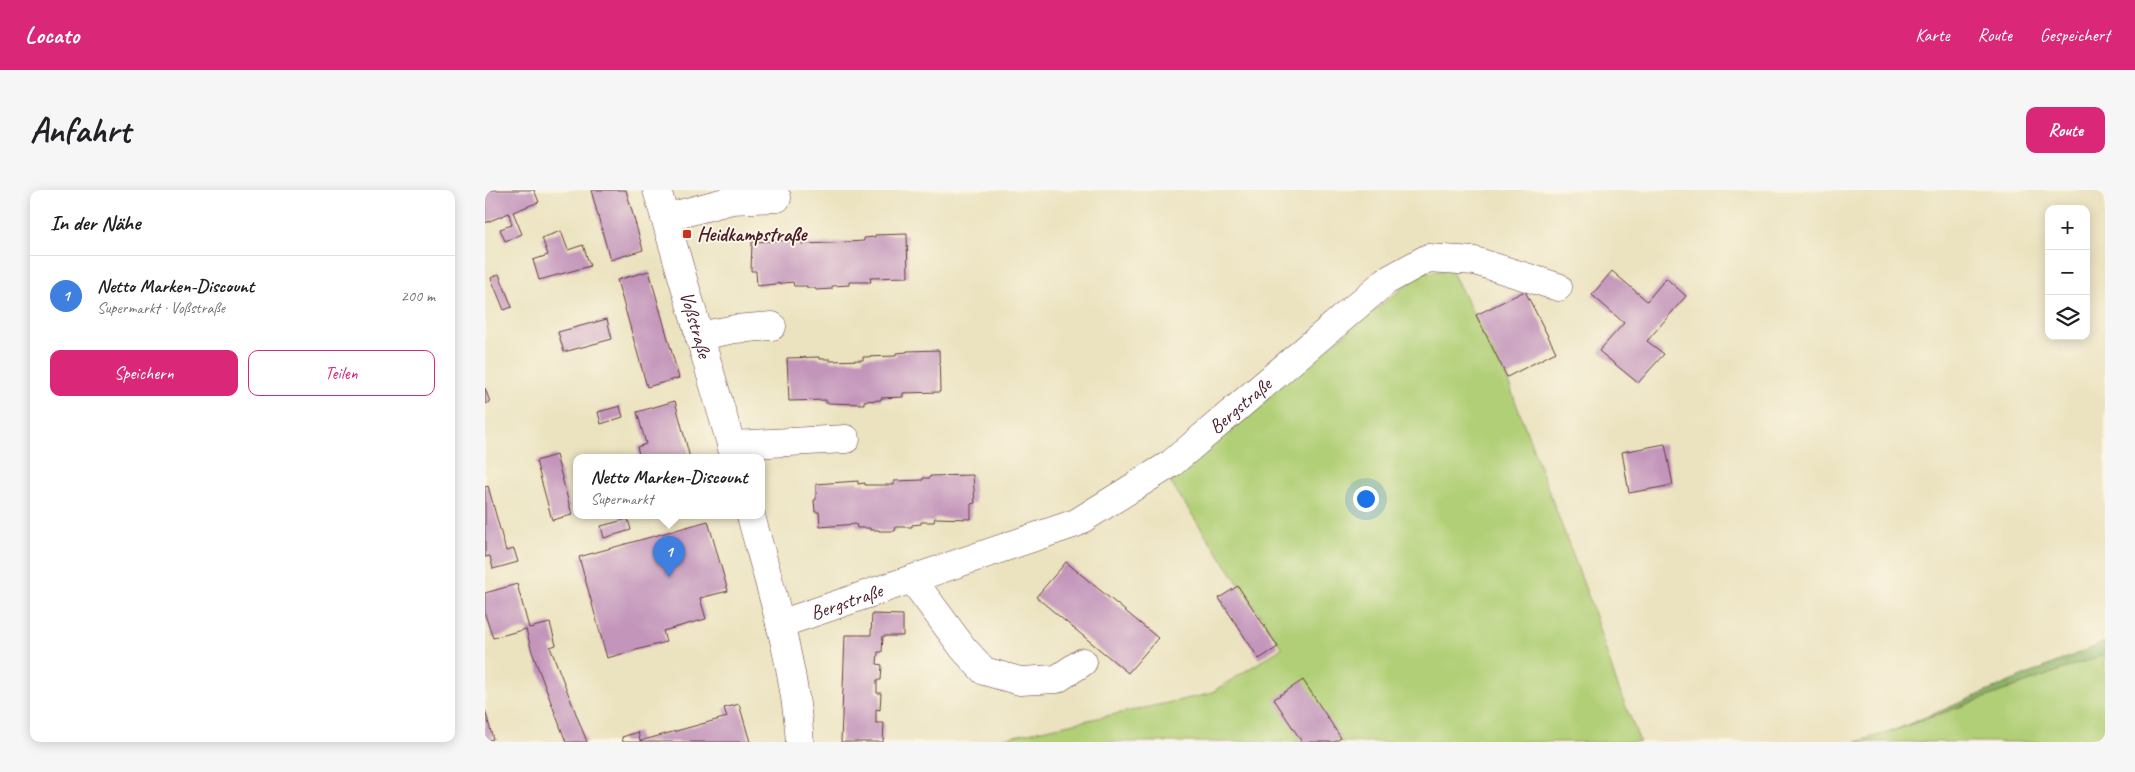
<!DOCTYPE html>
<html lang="de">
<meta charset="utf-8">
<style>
:root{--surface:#fff;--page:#f6f6f6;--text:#202124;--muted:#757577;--line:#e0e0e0;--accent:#db2777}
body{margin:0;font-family:Caveat,sans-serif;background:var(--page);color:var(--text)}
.controls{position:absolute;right:15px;top:15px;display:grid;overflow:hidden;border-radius:10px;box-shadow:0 2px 12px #0003}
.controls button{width:45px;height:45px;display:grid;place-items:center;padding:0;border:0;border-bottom:1px solid var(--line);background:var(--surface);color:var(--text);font:25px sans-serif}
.you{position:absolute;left:880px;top:308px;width:18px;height:18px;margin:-12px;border:4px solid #fff;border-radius:50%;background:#1a73e8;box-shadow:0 0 0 8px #1a73e833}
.badge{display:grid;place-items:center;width:32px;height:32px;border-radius:50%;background:var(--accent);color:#fff;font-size:16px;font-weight:700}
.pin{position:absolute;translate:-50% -41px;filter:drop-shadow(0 1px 2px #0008)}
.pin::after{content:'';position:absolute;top:26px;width:18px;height:15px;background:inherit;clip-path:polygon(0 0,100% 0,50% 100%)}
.popup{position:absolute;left:88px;top:264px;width:192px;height:65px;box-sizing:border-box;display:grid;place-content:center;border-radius:10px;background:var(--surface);filter:drop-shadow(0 1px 4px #0005);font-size:16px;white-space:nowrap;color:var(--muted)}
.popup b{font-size:19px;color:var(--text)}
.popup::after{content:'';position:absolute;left:50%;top:100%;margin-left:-10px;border:10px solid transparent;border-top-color:var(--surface)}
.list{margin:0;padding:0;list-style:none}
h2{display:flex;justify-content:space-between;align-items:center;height:65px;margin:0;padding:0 20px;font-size:21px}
h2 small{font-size:16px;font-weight:400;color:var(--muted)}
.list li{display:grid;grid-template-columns:32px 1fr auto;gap:15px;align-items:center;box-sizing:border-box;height:80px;padding:0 20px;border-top:1px solid var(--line)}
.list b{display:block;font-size:19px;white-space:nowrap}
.list p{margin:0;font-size:16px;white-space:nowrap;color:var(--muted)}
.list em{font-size:16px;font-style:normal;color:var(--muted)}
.actions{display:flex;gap:10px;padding:15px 20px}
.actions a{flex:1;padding:11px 0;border:1px solid var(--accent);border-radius:10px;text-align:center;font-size:18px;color:var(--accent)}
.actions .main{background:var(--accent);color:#fff}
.icon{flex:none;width:28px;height:28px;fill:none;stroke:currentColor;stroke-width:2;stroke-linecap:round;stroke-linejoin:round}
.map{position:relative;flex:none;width:1620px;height:552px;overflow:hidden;border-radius:10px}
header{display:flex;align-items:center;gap:30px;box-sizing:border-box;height:70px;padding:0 25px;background:var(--accent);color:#fff}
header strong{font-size:24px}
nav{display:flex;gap:28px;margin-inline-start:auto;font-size:18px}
.intro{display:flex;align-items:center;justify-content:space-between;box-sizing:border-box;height:120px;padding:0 30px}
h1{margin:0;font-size:35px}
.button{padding:12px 22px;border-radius:10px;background:var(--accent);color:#fff;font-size:18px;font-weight:700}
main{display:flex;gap:30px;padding:0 30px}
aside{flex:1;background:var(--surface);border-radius:10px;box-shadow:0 2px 12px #0003}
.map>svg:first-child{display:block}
.green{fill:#b0cf76;stroke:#7d7750}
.forest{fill:#8cb267;stroke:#6b6849}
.building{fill:#c395bb}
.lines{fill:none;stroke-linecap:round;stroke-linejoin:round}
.minor-casing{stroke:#623c41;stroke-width:29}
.minor{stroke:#fff;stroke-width:28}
.poi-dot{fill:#c8321e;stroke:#fcf5e5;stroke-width:2}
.labels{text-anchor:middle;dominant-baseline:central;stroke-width:4;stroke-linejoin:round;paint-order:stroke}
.poi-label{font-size:20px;font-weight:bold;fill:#4a1f2b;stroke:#fcf5e5;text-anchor:start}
.street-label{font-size:20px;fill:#4a1f2b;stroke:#fcf5e5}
</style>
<header>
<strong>Locato</strong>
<nav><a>Karte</a><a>Route</a><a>Gespeichert</a></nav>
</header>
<div class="intro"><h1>Anfahrt</h1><a class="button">Route</a></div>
<main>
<aside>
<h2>In der Nähe<small></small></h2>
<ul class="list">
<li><span class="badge" style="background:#3f7fe0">1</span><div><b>Netto Marken-Discount</b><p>Supermarkt · Voßstraße</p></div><em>200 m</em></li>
</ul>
<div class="actions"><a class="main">Speichern</a><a>Teilen</a></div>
</aside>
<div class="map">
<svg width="1620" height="552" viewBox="0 0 1620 552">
<rect width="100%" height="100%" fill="#fcf5e5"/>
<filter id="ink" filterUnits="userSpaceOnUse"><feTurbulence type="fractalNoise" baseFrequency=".02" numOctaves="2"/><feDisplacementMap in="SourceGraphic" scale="10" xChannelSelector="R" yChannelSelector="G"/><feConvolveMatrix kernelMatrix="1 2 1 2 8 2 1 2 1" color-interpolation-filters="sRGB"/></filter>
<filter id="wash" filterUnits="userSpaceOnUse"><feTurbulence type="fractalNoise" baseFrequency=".0096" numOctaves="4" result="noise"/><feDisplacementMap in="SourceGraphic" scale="20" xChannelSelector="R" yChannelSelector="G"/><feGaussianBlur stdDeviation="1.12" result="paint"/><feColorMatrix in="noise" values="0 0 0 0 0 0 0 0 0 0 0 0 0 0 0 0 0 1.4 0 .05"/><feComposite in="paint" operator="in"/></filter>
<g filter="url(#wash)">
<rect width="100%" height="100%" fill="#ebe3c0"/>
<path class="green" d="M966,80L1022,189L1105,411L1131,492L1155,552H501L724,504L797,458L681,286L938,82Z
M1620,464V552H1371L1405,542Z"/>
<path class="forest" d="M1620,452V464L1405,542Z"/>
<g id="blocks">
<path class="building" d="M0,0H49L54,12L28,22L37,44L20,51L15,39L27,35L24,23L0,33Z
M106,0H141L158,60L125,70Z
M76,41L83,60L98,55L105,76L54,90L48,70L63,65L57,48Z
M422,44L423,87L385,88L386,92H364V95L347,96V99L331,100L330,98H322V96H309L308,92L272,96L271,81H266L267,52L309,50V52H317V54L346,53L379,51V48L390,47V45Z
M164,81L194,188L162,197L132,90Z
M1127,81L1162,111L1181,88L1201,106L1162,151L1179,164L1153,193L1114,161L1139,133L1107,105Z
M14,84L27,117L19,120L6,88Z
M1040,101L1071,162L1022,187L991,125Z
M122,129L127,149L79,162L73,142Z
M454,160L455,202L418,203V207L396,208V210L379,211V214L341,213V210L304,211L302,168L334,167V169H345V171L378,170V167L411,166V163L422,162V161Z
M0,198L5,212L0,214Z
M190,211L205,268H155L152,257L161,254L152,222Z
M135,216L138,227L116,234L113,222Z
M1180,254L1188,295L1144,303L1137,262Z
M71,265L87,325L67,330L51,271Z
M488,285L490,313L486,314V329L450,328L449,332H436V334L427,335V337H411L410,341H394V340H385V338H372L371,334L335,337L334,322H330L329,310H331V294L373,291V294L380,293V295H409V291L438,290V288H445V286Z
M3,296L21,361L29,359L33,372L8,379L5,366L0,367V297Z
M143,329L146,340L119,348L116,336Z
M223,331L243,401L215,408L221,429L178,441L181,452L122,468L94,367Z
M581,372L673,448L643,483L551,407Z
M32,394L44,438L65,433L71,455L65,457L102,552H81L47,462L41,439L8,448L0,425V403Z
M753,396L793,457L774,469L734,408Z
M387,424L418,425V446H398L397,462H393L392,474L397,475L396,490H392V503H396L395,520L391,519V533H399L398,552H356L360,445H386Z
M818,490L856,548L850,552H817L789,509Z
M254,514L265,552H138L137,547L153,542L155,551L242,527L239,518Z
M0,520L8,549L4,550V552H0Z"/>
</g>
</g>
<g filter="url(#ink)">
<use href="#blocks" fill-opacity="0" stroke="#623c41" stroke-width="1"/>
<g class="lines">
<defs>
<g id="minor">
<path id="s1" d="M172,0L250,268"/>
<path d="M180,28L247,10L292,8"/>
<path d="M214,146L250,139L287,136"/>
<path d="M246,255L361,249"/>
<path d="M266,326C286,400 310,475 315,552"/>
<path d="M427,389L478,458L499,481L535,491L572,489L598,472"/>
<path id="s2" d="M295,434L591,333L687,273L901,91L943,68L990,71L1073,97"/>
</g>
</defs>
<use href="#minor" class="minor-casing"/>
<use href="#minor" class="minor"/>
</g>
</g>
<rect class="poi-dot" x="197" y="39" width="10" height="10" rx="2.5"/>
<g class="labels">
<g class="poi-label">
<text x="212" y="44">Heidkampstraße</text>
</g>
<g class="street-label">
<text stroke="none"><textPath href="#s1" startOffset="140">Voßstraße</textPath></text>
<text stroke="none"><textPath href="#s2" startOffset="515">Bergstraße</textPath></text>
<text stroke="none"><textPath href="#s2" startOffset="70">Bergstraße</textPath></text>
</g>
</g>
</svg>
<div class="controls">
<button>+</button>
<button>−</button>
<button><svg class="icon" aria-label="layers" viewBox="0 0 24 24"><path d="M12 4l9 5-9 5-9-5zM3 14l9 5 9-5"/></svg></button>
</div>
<div class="you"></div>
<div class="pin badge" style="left:184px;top:387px;background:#3f7fe0">1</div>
<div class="popup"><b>Netto Marken-Discount</b>Supermarkt</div>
</div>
</main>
